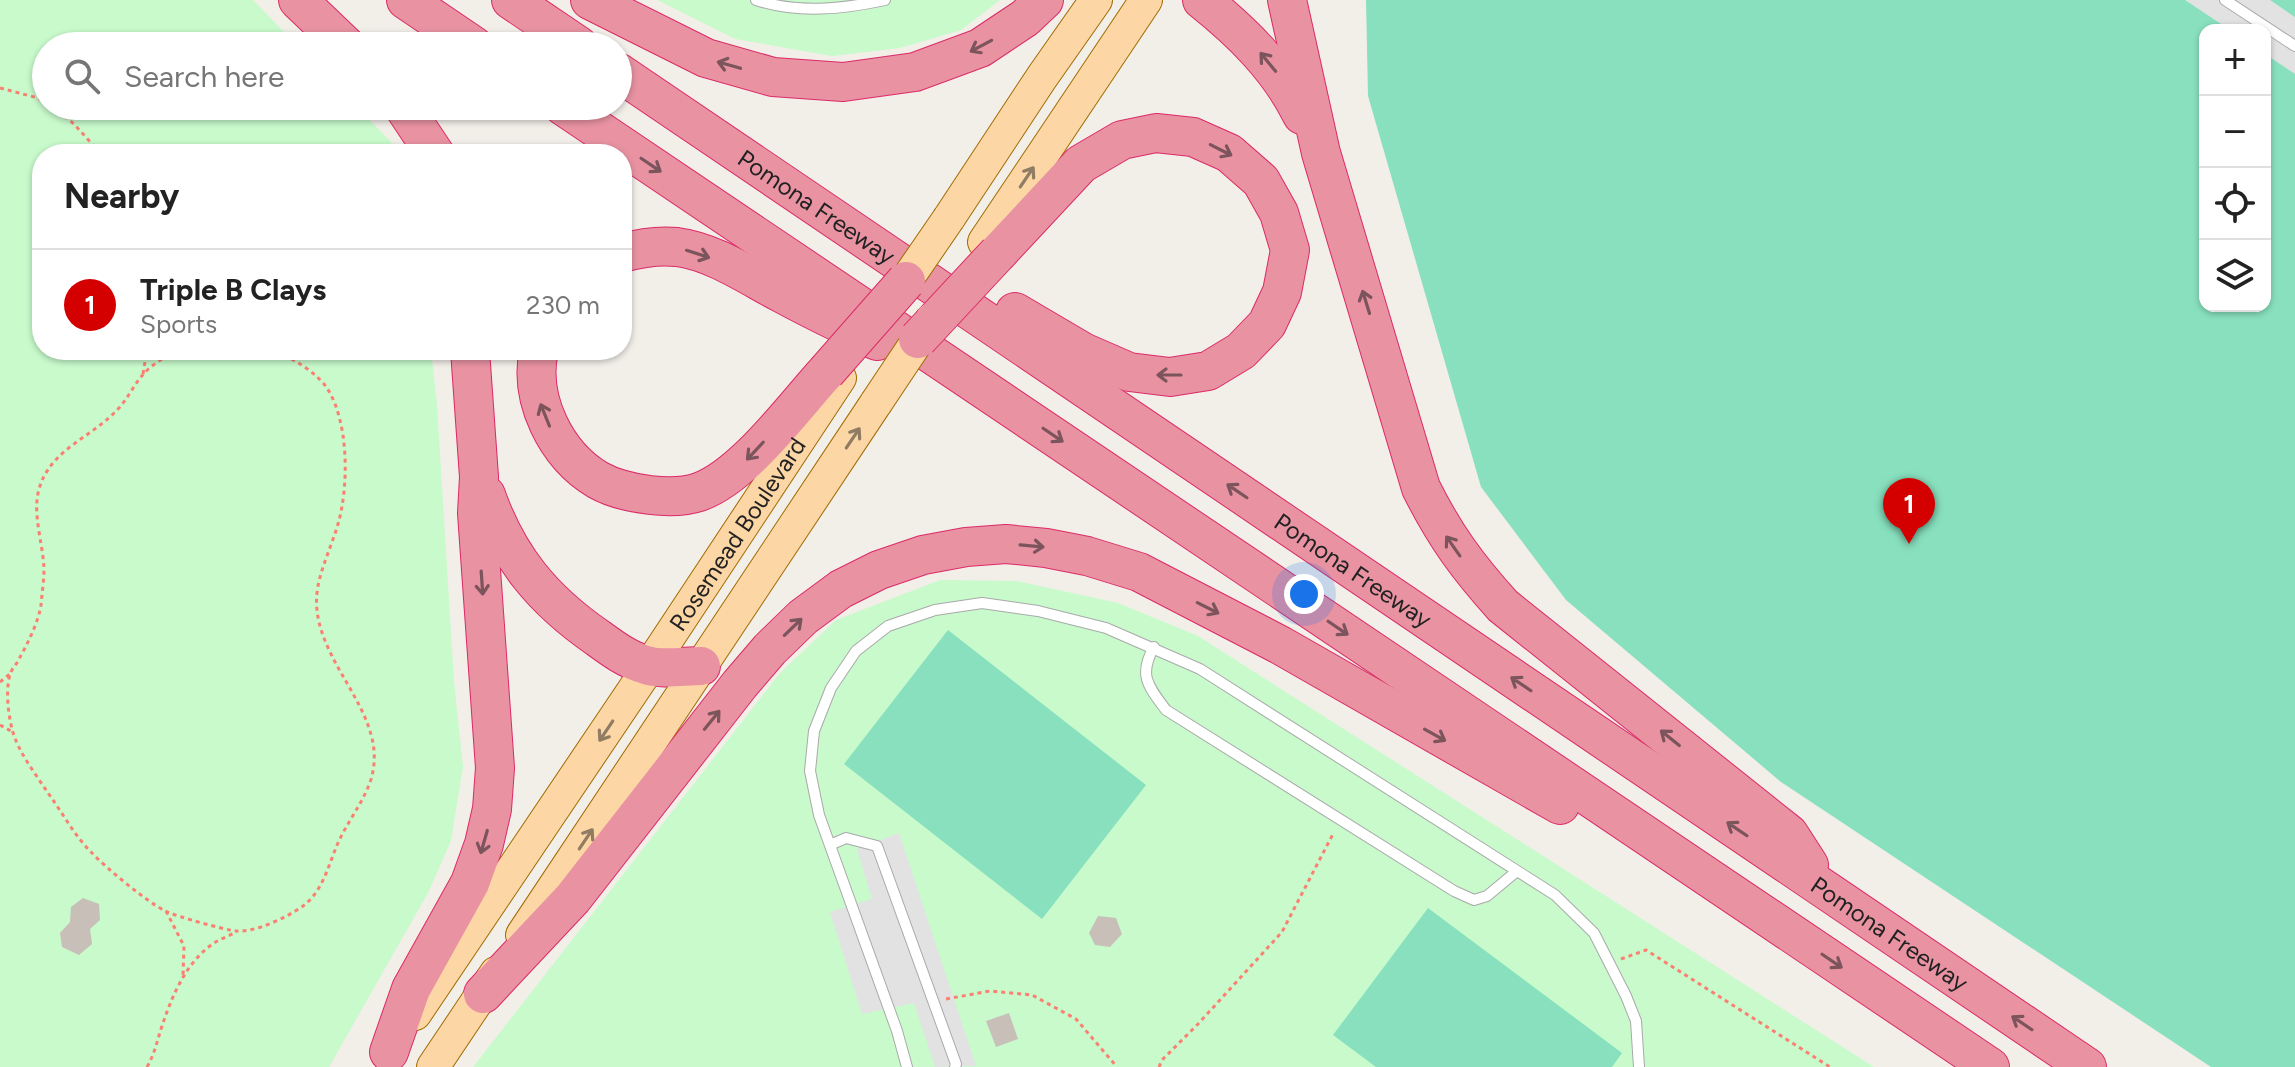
<!DOCTYPE html>
<meta charset="utf-8">
<style>
:root{--surface:#fff;--page:#f2f2f2;--text:#222;--muted:#767676;--line:#e0e0e0;--accent:#d40000}
body{margin:0;font-family:Figtree,sans-serif;background:var(--page);color:var(--text)}
.controls{position:absolute;right:24px;top:24px;display:grid;overflow:hidden;border-radius:16px;box-shadow:0 2px 6px #0004}
.controls button{width:72px;height:72px;display:grid;place-items:center;padding:0;border:0;border-bottom:2px solid var(--line);background:var(--surface);color:var(--text);font:40px sans-serif}
.you{position:absolute;left:1304px;top:594px;width:28px;height:28px;margin:-20px;border:6px solid #fff;border-radius:50%;background:#1a73e8;box-shadow:0 0 0 12px #1a73e833}
.badge{display:grid;place-items:center;width:52px;height:52px;border-radius:50%;background:var(--accent);color:#fff;font-size:26px;font-weight:700}
.pin{position:absolute;translate:-50% -66px;filter:drop-shadow(0 2px 4px #0008)}
.pin::after{content:'';position:absolute;top:42px;width:28px;height:24px;background:inherit;clip-path:polygon(0 0,100% 0,50% 100%)}
.list{margin:0;padding:0;list-style:none}
h2{display:flex;justify-content:space-between;align-items:center;height:104px;margin:0;padding:0 32px;font-size:34px}
h2 small{font-size:26px;font-weight:400;color:var(--muted)}
.list li{display:grid;grid-template-columns:52px 1fr auto;gap:24px;align-items:center;box-sizing:border-box;height:112px;padding:0 32px;border-top:2px solid var(--line)}
.list b{display:block;font-size:30px;white-space:nowrap}
.list p{margin:0;font-size:26px;white-space:nowrap;color:var(--muted)}
.list em{font-size:26px;font-style:normal;color:var(--muted)}
.icon{flex:none;width:44px;height:44px;fill:none;stroke:currentColor;stroke-width:2;stroke-linecap:round;stroke-linejoin:round}
.map{position:relative;flex:none;width:2295px;height:1067px;overflow:hidden}
.search{position:absolute;background:var(--surface);box-shadow:0 2px 6px #0004;left:32px;top:32px;width:600px;height:88px;display:flex;align-items:center;gap:20px;box-sizing:border-box;padding:0 28px;border-radius:44px;color:var(--muted);font-size:30px}
.panel{position:absolute;background:var(--surface);box-shadow:0 2px 6px #0004;left:32px;top:144px;width:600px;height:216px;border-radius:32px}
.map>svg:first-child{display:block}
.park{fill:#c8facc}
.pitch{fill:#88e0be;fill-rule:evenodd}
.parking{fill:#e2e2e2}
.building{fill:#c7bfb8}
.lines{fill:none;stroke-linecap:round;stroke-linejoin:round}
.lane-casing{stroke:#a9a9a9;stroke-width:12}
.primary-casing{stroke:#a06b00;stroke-width:34}
.highway-casing{stroke:#dc2a67;stroke-width:40}
.path{stroke:#fa8072;stroke-width:3;stroke-dasharray:4 4;stroke-linecap:butt}
.lane{stroke:#fff;stroke-width:10}
.primary{stroke:#fcd6a4;stroke-width:32}
.highway{stroke:#e892a2;stroke-width:38}
.primary-bridge-casing{stroke:#a06b00;stroke-width:34;stroke-linecap:butt}
.highway-bridge-casing{stroke:#dc2a67;stroke-width:40;stroke-linecap:butt}
.primary-bridge{stroke:#fcd6a4;stroke-width:32}
.highway-bridge{stroke:#e892a2;stroke-width:38}
.oneway{stroke:#7b545c}
.oneway2{stroke:#8f7c63}
.labels{text-anchor:middle;dominant-baseline:central;stroke-width:7;stroke-linejoin:round;paint-order:stroke}
.street-label{font-size:24px;fill:#222;stroke:#fff}
</style>
<div class="map">
<svg width="2295" height="1067" viewBox="0 0 2295 1067">
<rect width="100%" height="100%" fill="#f2efe9"/>
<path class="park" d="M0,0H253L298,46H46V106H356L391,142L395,154H42V350H431L437,404L454,681L463,767L451,841L428,893L329,1067H0Z
M657,0H1000L961,30L900,48L832,56L735,39Z
M940,580L1017,581L1118,603L1198,636L1874,1067H473L780,673L836,620Z"/>
<path class="pitch" d="M1366,0H2295V1067H2211L1781,782L1566,600L1481,487L1368,96ZM2205,30H2265V306H2205Z
M948,630L1146,785L1042,919L844,764Z
M1428,908L1622,1053L1612,1067H1376L1333,1035Z"/>
<path class="parking" d="M2185,0H2270L2295,17V74L2265,54V30H2230Z
M899,833L976,1066L935,1067L914,1003L862,1014L830,912L872,899L857,849Z"/>
<path class="building" d="M83,898L99,904L100,920L90,929L92,944L79,955L62,947L60,933L70,922L71,907Z
M1098,916L1116,918L1122,934L1110,947L1095,945L1089,933Z
M1009,1013L1018,1039L996,1047L986,1021Z"/>
<g class="lines">
<defs>
<path id="lane" d="M756,0C798,14 843,9 885,0
M2225,0L2295,46
M1154,647C1138,675 1148,686 1166,710L1454,891L1474,900L1487,896L1517,871
M830,845L846,838L877,846L956,1064L955,1067
M907,1067L897,1031L819,815L810,771L814,731L831,688L856,651L888,626L935,610L982,603L1038,611L1106,628L1200,669L1555,895L1594,933L1626,996L1636,1021L1639,1067"/>
<g id="primary">
<path d="M949,218L1042,77L1096,0"/>
<path d="M984,242L1146,0"/>
<path d="M522,935L876,403"/>
<path id="s1" d="M415,1014L649,667L840,378"/>
<path d="M433,1067L496,973"/>
</g>
<g id="highway">
<path d="M298,0L346,46"/>
<path d="M406,0L474,46"/>
<path d="M511,0L579,46"/>
<path d="M590,0L706,58L773,77L843,82L915,72L980,48L1025,18L1044,0"/>
<path d="M1202,0C1242,32 1279,68 1302,115"/>
<path d="M1287,0L1321,153L1421,488C1445,536 1467,566 1503,606L1789,834L1809,865"/>
<path id="s2" d="M618,72L2087,1067"/>
<path d="M403,106L435,154"/>
<path d="M563,106L1990,1067"/>
<path d="M622,253C640,248 658,245 677,247C715,252 750,277 783,294C814,311 846,326 877,341"/>
<path d="M998,253L1081,164L1122,140L1156,133L1193,137L1229,153L1261,181L1279,213L1290,250L1282,292L1267,324L1241,351L1208,371L1170,377L1129,372L1083,352L1015,312"/>
<path d="M539,350C528,399 556,455 598,480C614,489 633,493 650,495C666,497 684,497 699,492C744,476 793,408 826,372"/>
<path d="M486,495C508,558 543,600 598,638C613,649 628,660 646,665C662,670 684,666 701,666"/>
<path d="M483,994L573,898L740,684L770,649L803,617L841,589L879,570L923,555L966,547L1006,544L1046,548L1087,556L1139,572L1280,645L1560,805"/>
<path d="M389,1052L411,989L470,883L484,844L492,809L495,768L477,513L479,477L470,350"/>
</g>
</defs>
<use href="#lane" class="lane-casing"/>
<use href="#primary" class="primary-casing"/>
<use href="#highway" class="highway-casing"/>
<path class="path" d="M0,88L38,98L46,103
M52,106L74,124L101,154
M175,350C164,358 149,366 141,377C132,388 126,402 115,412C90,438 50,450 39,489C32,514 43,543 44,569C44,580 42,593 41,605C38,623 28,643 19,659C17,664 13,667 11,672C5,687 8,713 12,729C18,752 35,773 48,793C62,812 74,835 91,852C106,868 146,901 165,911C175,916 225,930 236,931C254,933 288,917 303,906C324,890 328,865 338,843C347,823 361,805 369,785C397,713 304,660 318,586C322,565 332,545 338,524C349,486 349,422 327,388C315,371 293,359 274,350
M143,374L147,350
M0,682L11,673
M0,725L11,731
M166,911L184,946L183,975
M1621,959L1646,950L1830,1067
M946,999L990,991L1032,995L1076,1019L1117,1067
M147,1067C155,1053 157,1041 162,1026C172,996 186,962 214,943C220,939 229,936 236,932
M1159,1067L1162,1060L1198,1024L1282,932L1334,832"/>
<use href="#lane" class="lane"/>
<use href="#primary" class="primary"/>
<use href="#highway" class="highway"/>
<defs>
<path id="primary-bridge" d="M892,301L949,218
M876,403L932,319"/>
<path id="highway-bridge" d="M918,339L998,253
M826,372L906,281"/>
</defs>
<use href="#primary-bridge" class="primary-bridge-casing"/>
<use href="#highway-bridge" class="highway-bridge-casing"/>
<use href="#primary-bridge" class="primary-bridge"/>
<use href="#highway-bridge" class="highway-bridge"/>
</g>
<defs><path id="oneway-shaft" d="M-6 0H5M1.5-3L5.5 0L1.5 3" fill="none" stroke-width="1.6" stroke-linecap="round" stroke-linejoin="round" transform="scale(2)"/></defs>
<g class="oneway">
<use href="#oneway-shaft" transform="translate(981 46) rotate(152)"/>
<use href="#oneway-shaft" transform="translate(1268 62) rotate(-129)"/>
<use href="#oneway-shaft" transform="translate(729 65) rotate(-164)"/>
<use href="#oneway-shaft" transform="translate(1221 150) rotate(27)"/>
<use href="#oneway-shaft" transform="translate(651 165) rotate(34)"/>
<use href="#oneway-shaft" transform="translate(698 254) rotate(18)"/>
<use href="#oneway-shaft" transform="translate(1366 302) rotate(-107)"/>
<use href="#oneway-shaft" transform="translate(1169 375) rotate(180)"/>
<use href="#oneway-shaft" transform="translate(545 415) rotate(-112)"/>
<use href="#oneway-shaft" transform="translate(1053 435) rotate(34)"/>
<use href="#oneway-shaft" transform="translate(755 451) rotate(133)"/>
<use href="#oneway-shaft" transform="translate(1237 491) rotate(-146)"/>
<use href="#oneway-shaft" transform="translate(1032 546) rotate(5)"/>
<use href="#oneway-shaft" transform="translate(1453 546) rotate(-125)"/>
<use href="#oneway-shaft" transform="translate(482 583) rotate(86)"/>
<use href="#oneway-shaft" transform="translate(1208 608) rotate(27)"/>
<use href="#oneway-shaft" transform="translate(793 627) rotate(-44)"/>
<use href="#oneway-shaft" transform="translate(1338 628) rotate(34)"/>
<use href="#oneway-shaft" transform="translate(1521 684) rotate(-146)"/>
<use href="#oneway-shaft" transform="translate(712 720) rotate(-51)"/>
<use href="#oneway-shaft" transform="translate(1435 735) rotate(29)"/>
<use href="#oneway-shaft" transform="translate(1670 738) rotate(-141)"/>
<use href="#oneway-shaft" transform="translate(1737 829) rotate(-146)"/>
<use href="#oneway-shaft" transform="translate(484 842) rotate(106)"/>
<use href="#oneway-shaft" transform="translate(1832 961) rotate(34)"/>
<use href="#oneway-shaft" transform="translate(2022 1023) rotate(-146)"/>
</g>
<g class="oneway2">
<use href="#oneway-shaft" transform="translate(1027 177) rotate(-56)"/>
<use href="#oneway-shaft" transform="translate(853 438) rotate(-56)"/>
<use href="#oneway-shaft" transform="translate(606 731) rotate(124)"/>
<use href="#oneway-shaft" transform="translate(586 839) rotate(-56)"/>
</g>
<g class="labels">
<g class="street-label">
<text stroke="none"><textPath href="#s2" startOffset="240">Pomona Freeway</textPath></text>
<text stroke="none"><textPath href="#s1" startOffset="578">Rosemead Boulevard</textPath></text>
<text stroke="none"><textPath href="#s2" startOffset="888">Pomona Freeway</textPath></text>
<text stroke="none"><textPath href="#s2" startOffset="1536">Pomona Freeway</textPath></text>
</g>
</g>
</svg>
<div class="controls">
<button>+</button>
<button>−</button>
<button><svg class="icon" aria-label="locate" viewBox="0 0 24 24"><circle cx="12" cy="12" r="6"/><path d="M12 2v4M12 18v4M2 12h4M18 12h4"/></svg></button>
<button><svg class="icon" aria-label="layers" viewBox="0 0 24 24"><path d="M12 4l9 5-9 5-9-5zM3 14l9 5 9-5"/></svg></button>
</div>
<div class="you"></div>
<div class="pin badge" style="left:1909px;top:544px">1</div>
<div class="search"><svg class="icon" aria-label="search" viewBox="0 0 24 24"><circle cx="10" cy="10" r="6"/><path d="M15 15l6 6"/></svg>Search here</div>
<section class="panel">
<h2>Nearby<small></small></h2>
<ul class="list">
<li><span class="badge">1</span><div><b>Triple B Clays</b><p>Sports</p></div><em>230 m</em></li>
</ul>
</section>
</div>
